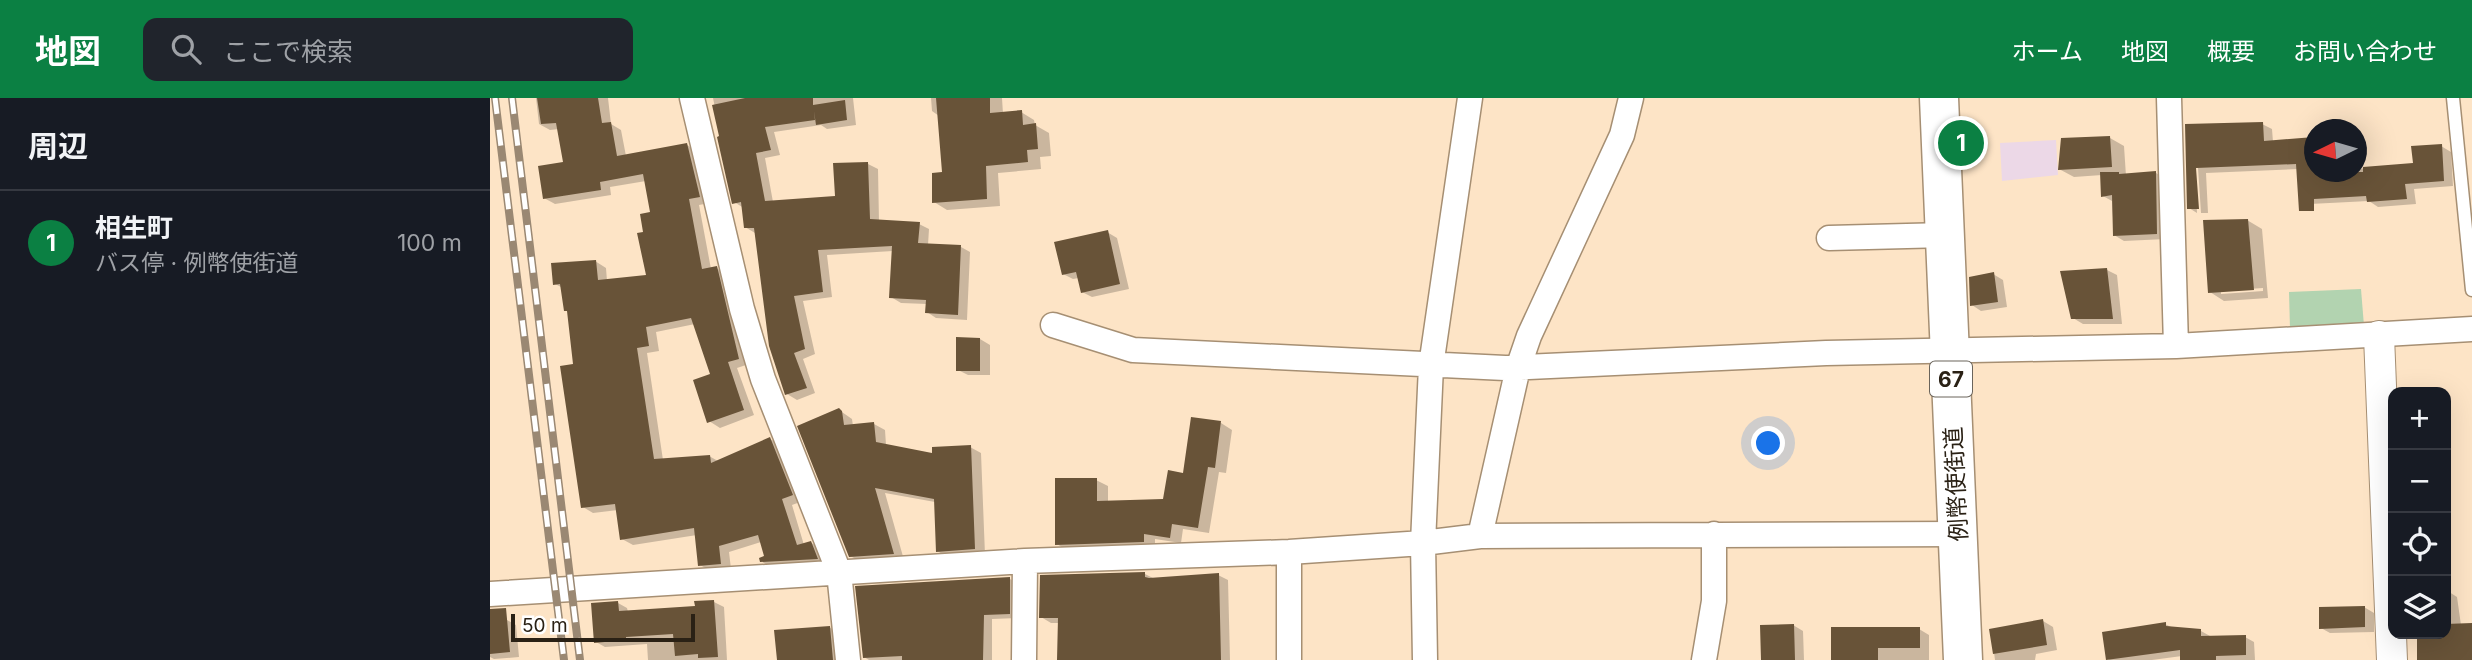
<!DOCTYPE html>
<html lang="ja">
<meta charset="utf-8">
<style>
:root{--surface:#171b24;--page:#20242c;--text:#f1f3f6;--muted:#9ea1a6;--line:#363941;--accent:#0b8043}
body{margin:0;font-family:Inter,"Noto Sans JP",sans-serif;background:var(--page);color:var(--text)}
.controls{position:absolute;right:21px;bottom:21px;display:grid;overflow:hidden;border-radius:14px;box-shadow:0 7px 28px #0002}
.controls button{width:63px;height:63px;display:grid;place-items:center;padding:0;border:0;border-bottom:2px solid var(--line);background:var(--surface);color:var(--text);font:35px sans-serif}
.compass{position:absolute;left:1814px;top:21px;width:63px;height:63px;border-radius:50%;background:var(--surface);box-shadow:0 7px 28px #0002;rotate:265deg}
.scale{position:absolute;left:21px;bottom:18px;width:184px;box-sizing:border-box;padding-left:7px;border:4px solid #2a2115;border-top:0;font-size:19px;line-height:24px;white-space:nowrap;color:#2a2115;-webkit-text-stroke:5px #fff;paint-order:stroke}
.you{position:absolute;left:1279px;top:346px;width:24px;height:24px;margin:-18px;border:5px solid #fff;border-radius:50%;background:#1a73e8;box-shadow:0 0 0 10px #1a73e833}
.badge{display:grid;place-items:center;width:46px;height:46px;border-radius:50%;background:var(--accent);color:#fff;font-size:23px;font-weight:700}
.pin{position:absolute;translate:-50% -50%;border:4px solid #fff;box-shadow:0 2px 7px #0006}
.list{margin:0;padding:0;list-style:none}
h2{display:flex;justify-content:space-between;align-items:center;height:91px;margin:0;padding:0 28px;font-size:30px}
h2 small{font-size:23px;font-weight:400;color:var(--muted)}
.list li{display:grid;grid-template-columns:46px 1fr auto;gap:21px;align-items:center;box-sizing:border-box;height:105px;padding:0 28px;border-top:2px solid var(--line)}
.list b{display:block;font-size:26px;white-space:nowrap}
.list p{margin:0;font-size:23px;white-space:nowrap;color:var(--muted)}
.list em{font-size:23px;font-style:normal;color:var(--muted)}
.icon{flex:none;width:38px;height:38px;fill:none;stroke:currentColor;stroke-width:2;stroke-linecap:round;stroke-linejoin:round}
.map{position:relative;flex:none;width:1982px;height:562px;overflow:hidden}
header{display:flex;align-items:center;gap:42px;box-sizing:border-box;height:98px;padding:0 35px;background:var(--accent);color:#fff}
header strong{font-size:33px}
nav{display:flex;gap:38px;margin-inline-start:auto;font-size:24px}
.search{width:490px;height:63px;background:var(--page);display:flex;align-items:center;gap:18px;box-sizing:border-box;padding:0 24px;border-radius:14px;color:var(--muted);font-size:26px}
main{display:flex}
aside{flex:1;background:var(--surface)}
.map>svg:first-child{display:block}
.commercial{fill:#ecd8e7}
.green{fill:#b2d3b0}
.shadow{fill:#0003;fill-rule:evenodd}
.building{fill:#685338}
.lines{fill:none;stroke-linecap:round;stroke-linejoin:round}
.service-casing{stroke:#a68f73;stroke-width:15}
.minor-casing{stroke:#a68f73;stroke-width:27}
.tertiary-casing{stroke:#a68f73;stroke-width:32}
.primary-casing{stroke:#a68f73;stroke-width:41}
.service{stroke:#fff;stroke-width:12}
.minor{stroke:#fff;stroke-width:24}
.tertiary{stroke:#fff;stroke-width:30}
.primary{stroke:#fff;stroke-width:38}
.rail-casing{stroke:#9a8873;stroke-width:8}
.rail{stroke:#fff;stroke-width:5;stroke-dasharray:16;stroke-linecap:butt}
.labels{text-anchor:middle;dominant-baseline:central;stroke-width:7;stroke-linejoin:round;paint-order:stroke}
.shield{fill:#fff;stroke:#6a645b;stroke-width:2}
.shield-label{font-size:21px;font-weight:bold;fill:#2a2115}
.street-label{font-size:23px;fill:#2a2115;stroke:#fff}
</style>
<header>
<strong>地図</strong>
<div class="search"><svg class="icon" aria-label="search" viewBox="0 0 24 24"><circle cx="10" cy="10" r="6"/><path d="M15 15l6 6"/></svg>ここで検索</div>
<nav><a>ホーム</a><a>地図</a><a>概要</a><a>お問い合わせ</a></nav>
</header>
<main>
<aside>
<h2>周辺<small></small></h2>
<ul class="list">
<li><span class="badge">1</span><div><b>相生町</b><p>バス停 · 例幣使街道</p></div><em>100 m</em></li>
</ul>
</aside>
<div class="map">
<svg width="1982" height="562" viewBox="0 0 1982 562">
<rect width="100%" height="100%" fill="#fde4c6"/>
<path class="commercial" d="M1566,42L1568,77L1512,83L1510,45Z"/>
<path class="green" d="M1871,191L1874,228L1800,231L1799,194Z"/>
<path class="shadow" d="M46,0H118L121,26L131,32L136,58L197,47L208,54L220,105L209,107L221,171L226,170L237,176L259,266L247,270L264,317L230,330L219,323L222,277L205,226L166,234L169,253L157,255L173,362L219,358L228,363L280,341L291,347L313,403L302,407L314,447L320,444L331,451L337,466L282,470L271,463L276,459L271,444L239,454L241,471L221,473L210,467L207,437L143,447L132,441L128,412L103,415L93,409L85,268L79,214L73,190L65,186L105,163L116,170L117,183L158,179L155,135L162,116L156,83L120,89L121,97L65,106L54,100L75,65L69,31L60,32L49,26Z
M223,0H363L366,27L337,31L331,27L284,34L290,57L275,60L283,104L346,99L378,66L388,71L389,124L429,126L439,131L438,147L471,149L480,154L477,222L446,220L437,214V206L411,205L401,199L403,153L337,157L342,199L313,203L325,256L313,261L325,295L307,302L297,296L265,135L255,129L254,110L244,104Z
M441,0H512L513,16L531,14L544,22L545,27L559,35L561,58L550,59L551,71L508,75L510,108L457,112L444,104L454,76L449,18L442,13Z
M1772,26L1782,31L1783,44L1825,41V74H1867V71L1925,67L1951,48L1961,54L1963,88L1924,91L1926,106L1888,109L1879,103L1820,106L1808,71L1716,75L1718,115H1711L1708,70H1705L1707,115L1699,110L1696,27Z
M1620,40L1634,48L1636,78L1666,75L1676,81V141L1634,143L1624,137L1622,103L1613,98L1612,77L1584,79L1569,71Z
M1757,122L1772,131L1778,200L1734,203L1720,194ZM1773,190V193L1731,196V193Z
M617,134L627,140L639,191L602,199L592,194L589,180L583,181L573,176Z
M1617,172L1627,177L1632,226H1593L1583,220Z
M1503,176L1513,182L1517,209L1491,213L1482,207Z
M490,241L500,247V277H478L468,272Z
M349,312L362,321L363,328L384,326L395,332L396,347L444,357L480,349L491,355L495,457L458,459L447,453L445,404L395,395L414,462L372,464L360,458Z
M702,321L731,325L742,332L736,375L729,374L719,435L693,431L691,445L665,441V450L578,453L567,446L606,382L618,388V405L674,403L695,377Z
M655,476L665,481L728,477L738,482L740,562H568L570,525H561L551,519Z
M520,481L528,486V520L502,521V562H379L374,559Z
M1956,492L1967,499L1971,527H1982V562H1928L1929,536H1956Z
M224,504L234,509L237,562H158L157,546L115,549L106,544L128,505L137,510L138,514L206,510Z
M1874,509L1884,515V534L1840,535L1831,530Z
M17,522L26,527L29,559L4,561L0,559V523Z
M1553,523L1563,529L1567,552L1546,556L1545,562H1505L1501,532Z
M1675,526L1683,530L1711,533L1720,538L1755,539L1764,544L1765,562H1692V558L1662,562H1618Z
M1303,527L1313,533L1314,562H1273Z
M339,529L353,538L356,562H289Z
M1429,531L1439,537V562H1343Z"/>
<path class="building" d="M47,0H108L112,25L121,24L127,58L197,45L210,99L199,101L212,171L227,168L249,261L238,264L254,312L217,325L203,282L220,276L201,220L156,229L159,248L147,250L164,361L220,357L221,365L280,339L303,397L292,401L307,447L321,443L328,461L270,464L269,460L274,458L268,437L229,448L231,466L208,468L204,430L130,442L125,406L91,410L70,268L83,266L77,213H74L70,186L63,187L61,165L106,162L108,182L156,177L147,135L153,134L150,116L160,114L153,76L110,84L111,92L53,101L48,68L73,64L66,25L51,26Z
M255,0H323V7L355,2L357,22L326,27L324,13L325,22L275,29L281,52L266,55L275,103L345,98L343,65L378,64L380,121L430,124L428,145L471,147L468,217L435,215L436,202L399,200L402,148L328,152L333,194L304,198L315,251L304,255L317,290L295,297L279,248L264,130H254L251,104L242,106L227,39L229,38L222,7Z
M446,0H500V15L532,12L533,27L546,25L548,51L537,52L538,64L496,68L497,101L442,105V75L452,74Z
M1773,24L1774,43L1824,39V74H1873V69L1923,65L1921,48L1952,46L1954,83L1915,86L1917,101L1877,104L1876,98L1824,101V113H1809L1806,66L1706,70L1709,111H1697L1695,26Z
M1620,38L1622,69L1568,72L1571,40Z
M1666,73L1667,136L1623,138L1622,97L1611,99L1610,74H1629V76Z
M1758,121L1764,192L1718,195L1713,122Z
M618,132L630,186L591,195L586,174L572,177L564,144Z
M1617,170L1623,221H1581L1570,173Z
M1504,174L1508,204L1480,208L1479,179Z
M466,239L490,240V273H466Z
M349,310L352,313L354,327L384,324L386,344L442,355V349L481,347L485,451L446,454L444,401L385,390L404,456L359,459L307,328Z
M701,319L731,323L725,370L718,369L708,430L682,426L680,440L654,436V444L565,447V380H607V403L673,401L678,372L693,375Z
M655,474V479L659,480L729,475L731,562H567L568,520H549L550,477Z
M520,479V516L494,517L493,562H412V558L373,560L365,488Z
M224,502L228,559L208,560V556L185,558L183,536L136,539V542L104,545L101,505L128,503L129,513L205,508L204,503Z
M1875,508V529L1829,531V509Z
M16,510L20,554L0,556V511Z
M1553,521L1557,547L1503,556L1499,531Z
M1676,524V528L1711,531V538L1756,537V557L1726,558V562H1690V552L1616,562L1612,534Z
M1982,525V562H1927V536H1956V526Z
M1304,526L1305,562H1271L1270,527Z
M340,528L343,562H287L284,532Z
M1341,529H1430V550H1388V562H1341Z"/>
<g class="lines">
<defs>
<path id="service" d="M1963,0L1982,192"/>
<path id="minor" d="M202,0L252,211L273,281L349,474L358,562
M1679,0L1686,248
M1339,140L1456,137
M563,227L643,252L1015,270L1336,255L1686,248L1982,231
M990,438L1028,270L1039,238L1132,37L1141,0
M799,454V562
M0,496L535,463L799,454L933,445L990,438L1468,436
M534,562L535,463
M935,562L933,445L941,268L980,0
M1214,562L1224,503V436"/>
<path id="tertiary" d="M1889,238L1902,562"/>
<path id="primary" d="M1449,0L1473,562"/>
</defs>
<use href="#service" class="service-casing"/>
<use href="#minor" class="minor-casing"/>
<use href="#tertiary" class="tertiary-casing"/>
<use href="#primary" class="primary-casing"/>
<use href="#service" class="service"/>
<use href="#minor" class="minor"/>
<use href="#tertiary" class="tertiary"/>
<use href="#primary" class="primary"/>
<defs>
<path id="rail" d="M5,0L74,562
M22,0L90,562"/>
</defs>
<use href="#rail" class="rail-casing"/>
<use href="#rail" class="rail"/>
</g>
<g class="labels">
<rect class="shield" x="1440" y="263.5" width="42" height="35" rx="5"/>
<g class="shield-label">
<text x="1461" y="281">67</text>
</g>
<g class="street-label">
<text transform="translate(1466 386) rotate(-93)">例幣使街道</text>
</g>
</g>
</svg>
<div class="controls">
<button>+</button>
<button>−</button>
<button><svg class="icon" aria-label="locate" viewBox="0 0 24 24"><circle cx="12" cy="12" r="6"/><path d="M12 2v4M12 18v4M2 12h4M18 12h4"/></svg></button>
<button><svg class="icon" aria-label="layers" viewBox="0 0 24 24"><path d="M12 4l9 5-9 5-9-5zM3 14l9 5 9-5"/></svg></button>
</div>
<svg class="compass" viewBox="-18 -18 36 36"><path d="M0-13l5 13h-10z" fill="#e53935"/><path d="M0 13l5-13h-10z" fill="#9ea1a6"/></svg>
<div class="scale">50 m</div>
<div class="you"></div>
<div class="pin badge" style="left:1471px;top:45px">1</div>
</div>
</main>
